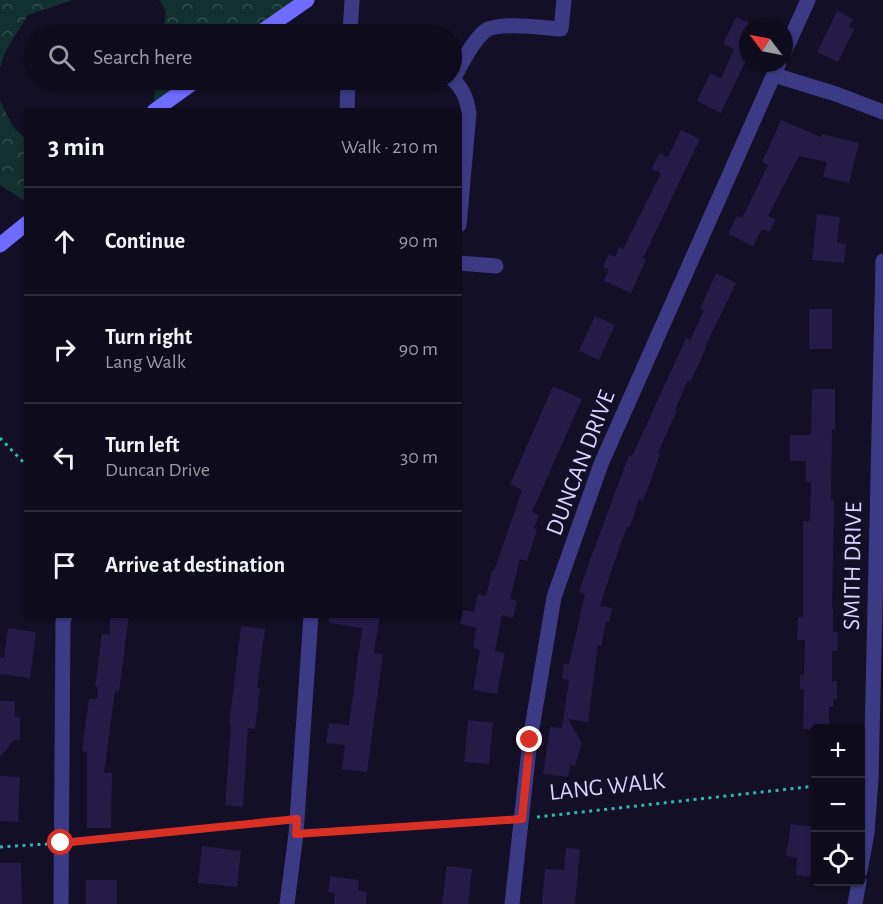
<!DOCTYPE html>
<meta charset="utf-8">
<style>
:root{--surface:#0e0b1c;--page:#171425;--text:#f1f3f6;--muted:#9b9ba3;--line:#2e2b3b}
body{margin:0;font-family:"Alegreya Sans",sans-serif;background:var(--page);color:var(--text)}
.controls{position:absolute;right:18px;bottom:18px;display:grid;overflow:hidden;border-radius:6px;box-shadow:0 2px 4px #0004}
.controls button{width:54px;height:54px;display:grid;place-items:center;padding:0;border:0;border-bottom:2px solid var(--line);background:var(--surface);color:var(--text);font:30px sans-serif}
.compass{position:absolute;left:739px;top:18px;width:54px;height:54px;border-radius:50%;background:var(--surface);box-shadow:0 2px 4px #0004;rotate:302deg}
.stop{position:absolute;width:18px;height:18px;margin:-14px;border:4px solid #d93025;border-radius:50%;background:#fff}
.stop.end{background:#d93025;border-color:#fff;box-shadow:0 2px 6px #0008}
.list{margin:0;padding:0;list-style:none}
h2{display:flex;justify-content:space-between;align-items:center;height:78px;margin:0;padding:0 24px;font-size:26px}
h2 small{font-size:20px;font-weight:400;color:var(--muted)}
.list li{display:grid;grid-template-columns:39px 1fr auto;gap:18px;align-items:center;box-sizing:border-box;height:108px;padding:0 24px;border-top:2px solid var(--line)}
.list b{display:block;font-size:22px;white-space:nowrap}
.list p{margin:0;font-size:20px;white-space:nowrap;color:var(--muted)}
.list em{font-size:20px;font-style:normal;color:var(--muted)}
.icon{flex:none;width:33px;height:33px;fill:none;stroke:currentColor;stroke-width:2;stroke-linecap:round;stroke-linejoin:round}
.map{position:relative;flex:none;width:883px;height:904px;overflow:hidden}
.search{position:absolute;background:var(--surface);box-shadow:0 2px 4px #0004;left:24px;top:24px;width:438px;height:66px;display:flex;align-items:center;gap:15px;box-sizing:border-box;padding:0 21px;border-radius:33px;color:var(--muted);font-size:22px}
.panel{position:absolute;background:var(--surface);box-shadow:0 2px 4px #0004;left:24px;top:108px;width:438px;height:510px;border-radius:6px}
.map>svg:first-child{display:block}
.forest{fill:url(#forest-crowns)}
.building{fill:#241b47}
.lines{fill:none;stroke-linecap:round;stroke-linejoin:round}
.path{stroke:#2fb8b0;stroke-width:3;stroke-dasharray:3 4.5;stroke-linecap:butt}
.street{stroke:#3d3a85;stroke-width:15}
.secondary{stroke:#6f6bff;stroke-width:15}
.route{stroke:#d93025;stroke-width:8}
.labels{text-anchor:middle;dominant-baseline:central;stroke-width:4.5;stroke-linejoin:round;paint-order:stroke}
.street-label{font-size:24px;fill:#d9d4ff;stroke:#130f26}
</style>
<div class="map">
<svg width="883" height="904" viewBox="0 0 883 904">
<defs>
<pattern id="forest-crowns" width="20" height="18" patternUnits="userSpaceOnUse" patternTransform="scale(1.5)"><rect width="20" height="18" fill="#12302f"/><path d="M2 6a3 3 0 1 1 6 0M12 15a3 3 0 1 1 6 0" fill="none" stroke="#344d4e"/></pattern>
</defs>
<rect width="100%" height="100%" fill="#130f26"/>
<path class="forest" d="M0,0H73L28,15L5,52L0,68Z
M159,0H307L258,34H163L166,11Z
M157,80H197L152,111Z
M0,101L14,128L27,140V197L23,200L0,185Z"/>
<path class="building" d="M837,11L853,19L849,26L854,29L838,62L817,52Z
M736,17L747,22L748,20V56L721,113L697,101L710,73L721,78L734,49L723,44Z
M781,120L821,137L822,134L859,143L849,183L823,177L827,162L799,156L768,216L776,220L769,232L762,229L753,246L728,234L737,216L742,218L768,165L762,162Z
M681,130L700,139L643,258L646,260L631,293L604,281L609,270L603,267L609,254L615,257L619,247L623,249L661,173L652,169L659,153L668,157Z
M817,214L840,217L837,243L846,244L844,263L812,260Z
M716,273L736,283L705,347L706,348L691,381L688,380L675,410H677L658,453L660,454L651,480L643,501L639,499L630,527H627L614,563L600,606L612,608L609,622H606L601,646L598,645L588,722L568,719L582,743L575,766L570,765L568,777L543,774L550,727L562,728L569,680L562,679L564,664H569L585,594L579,592L591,557L629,455L632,456L651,415L686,338L690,340L704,310L700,309Z
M809,309H832V349H809Z
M595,316L615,325L599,360L579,351Z
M553,386L582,399L532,512L539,515L534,528L537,529L527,561L520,559L510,599L517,601L513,618L502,615L495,651L505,653L497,694L473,690L480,650L473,648L476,628L460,624L463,610L474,612L478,594L486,596L492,570L494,571L522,490L510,484Z
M812,389H835V429H832L831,500L834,501L832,609H833V632H838L837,651H832V681H837V699H833V707H829V729H803L804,689H800V675H804L805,640H797L798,617H803V521H810L811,482L806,481V461H790V435H811Z
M110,615H129L119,692L115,691L104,773H112L111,828H87V752L82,751L89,699H97L98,687H95L102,634L110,635Z
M329,615H380L374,653L383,654L367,772L342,769L345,745L326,743L329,723L349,725L362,628L329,623Z
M241,626L265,629L257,688H260L255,729L248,728L243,807L225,805L231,726L229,725Z
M8,628L36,632L30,678L0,674V657L4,658Z
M0,701H15V717H20V740H14L0,757Z
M468,720L493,723L489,764L464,762Z
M0,776L20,777L18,822L0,821Z
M791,824L816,827V877L796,875L797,858L786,856Z
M202,846L241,851L237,887L198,883Z
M566,848L580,849L575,904H542L545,869L564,870Z
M0,863H21L22,904H0Z
M447,866L472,869L468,904H442Z
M330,876L359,880L358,890L367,892L366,904H334L335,893L328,892Z
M86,880H117V904H86Z"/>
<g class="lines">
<path class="path" d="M0,438L27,466
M537,817L816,786
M312,833L506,820
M78,841L280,821
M0,847L47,844"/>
<path class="street" d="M350,34L352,0
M784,53L808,0
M774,75L836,94L883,112
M452,79C463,88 467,99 469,113L459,225
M453,79C462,64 471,43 485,31C498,21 544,28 561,29L564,0
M347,111L348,80
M459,263L496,266
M860,871L867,833L871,780L883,261
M61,904L63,622L65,615
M287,904L296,834L311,615
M512,904L530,740L554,597L601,464L779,63
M855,904L859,882"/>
<path class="secondary" d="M258,34L307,0
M154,111L197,80
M0,245L27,223"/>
</g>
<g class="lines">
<path class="route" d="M61,843L297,819L296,834L522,819L530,740"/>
</g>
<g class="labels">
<g class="street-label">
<text transform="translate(581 463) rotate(-69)">DUNCAN DRIVE</text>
<text transform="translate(853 566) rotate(-89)">SMITH DRIVE</text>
<text transform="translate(607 787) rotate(-6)">LANG WALK</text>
</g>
</g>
</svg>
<div class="controls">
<button>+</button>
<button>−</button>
<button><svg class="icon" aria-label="locate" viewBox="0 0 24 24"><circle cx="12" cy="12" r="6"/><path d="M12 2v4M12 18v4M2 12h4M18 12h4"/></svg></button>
</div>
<svg class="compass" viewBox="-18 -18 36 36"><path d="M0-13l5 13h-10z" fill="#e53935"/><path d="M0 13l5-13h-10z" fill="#9b9ba3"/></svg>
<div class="stop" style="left:61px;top:843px"></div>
<div class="stop end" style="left:530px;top:740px"></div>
<div class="search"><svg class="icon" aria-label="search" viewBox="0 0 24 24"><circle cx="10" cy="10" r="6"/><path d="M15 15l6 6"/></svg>Search here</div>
<section class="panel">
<h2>3 min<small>Walk · 210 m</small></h2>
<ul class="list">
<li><svg class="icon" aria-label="ahead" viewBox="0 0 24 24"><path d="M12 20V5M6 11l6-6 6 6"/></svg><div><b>Continue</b></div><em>90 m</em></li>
<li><svg class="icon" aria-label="right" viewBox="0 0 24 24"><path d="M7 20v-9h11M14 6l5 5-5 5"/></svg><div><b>Turn right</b><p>Lang Walk</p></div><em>90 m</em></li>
<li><svg class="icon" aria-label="left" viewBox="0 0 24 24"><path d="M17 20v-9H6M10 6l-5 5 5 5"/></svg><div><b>Turn left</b><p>Duncan Drive</p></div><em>30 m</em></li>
<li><svg class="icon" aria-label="arrive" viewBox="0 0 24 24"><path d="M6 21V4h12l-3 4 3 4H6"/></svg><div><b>Arrive at destination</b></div></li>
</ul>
</section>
</div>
